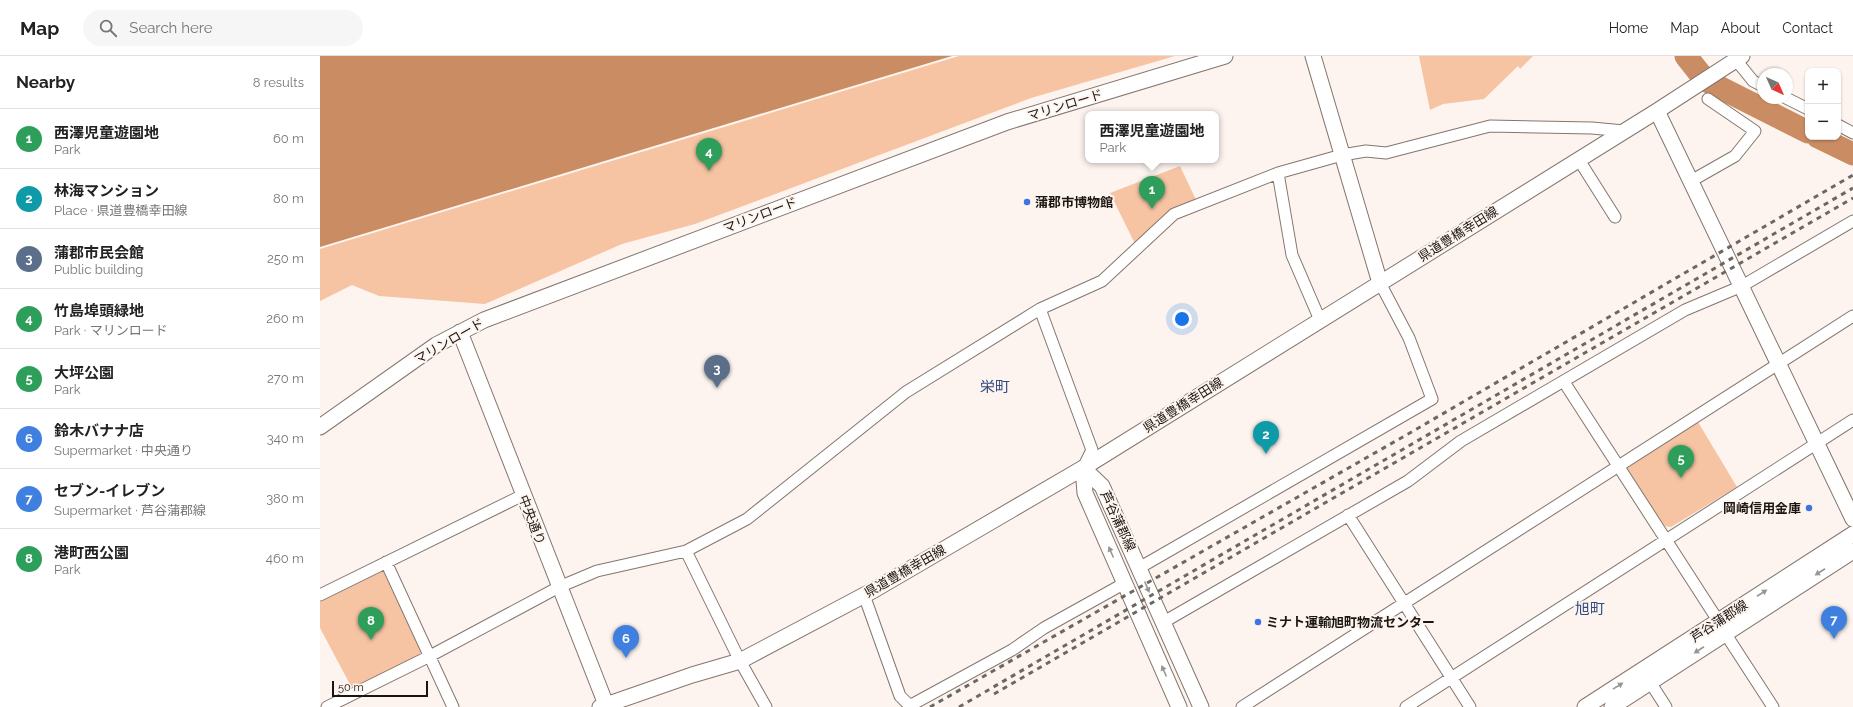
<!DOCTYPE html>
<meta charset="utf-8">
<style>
:root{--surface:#fff;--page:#f6f6f6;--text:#222;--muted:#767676;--line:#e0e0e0;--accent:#3f73e3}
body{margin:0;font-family:Raleway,"Noto Sans JP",sans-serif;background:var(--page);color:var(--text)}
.controls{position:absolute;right:12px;top:12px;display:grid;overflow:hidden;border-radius:8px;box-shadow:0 1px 3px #0004}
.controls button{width:36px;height:36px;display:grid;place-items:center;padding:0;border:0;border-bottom:1px solid var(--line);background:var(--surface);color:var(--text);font:20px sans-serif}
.compass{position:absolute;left:1437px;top:12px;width:36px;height:36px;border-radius:50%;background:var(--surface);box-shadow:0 1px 3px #0004;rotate:135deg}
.scale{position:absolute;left:12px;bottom:10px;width:96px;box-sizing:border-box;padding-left:4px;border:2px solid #1a1511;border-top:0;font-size:11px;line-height:14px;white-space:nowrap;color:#1a1511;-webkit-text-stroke:3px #fdf4ef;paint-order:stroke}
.you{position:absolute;left:862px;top:263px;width:14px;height:14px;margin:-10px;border:3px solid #fff;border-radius:50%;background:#1a73e8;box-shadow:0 0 0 6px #1a73e833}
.badge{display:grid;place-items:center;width:26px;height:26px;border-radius:50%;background:var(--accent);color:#fff;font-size:13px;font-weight:700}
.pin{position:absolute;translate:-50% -33px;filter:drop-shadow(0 1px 2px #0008)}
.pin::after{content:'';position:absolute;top:21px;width:14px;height:12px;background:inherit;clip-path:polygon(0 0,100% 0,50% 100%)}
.popup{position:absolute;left:765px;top:55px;width:134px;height:52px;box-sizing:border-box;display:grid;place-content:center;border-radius:8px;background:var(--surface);filter:drop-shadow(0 1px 3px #0005);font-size:13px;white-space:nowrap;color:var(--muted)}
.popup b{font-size:15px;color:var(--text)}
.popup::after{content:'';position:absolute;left:50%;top:100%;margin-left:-8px;border:8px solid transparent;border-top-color:var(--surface)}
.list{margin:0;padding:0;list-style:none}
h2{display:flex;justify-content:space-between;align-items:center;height:52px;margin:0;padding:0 16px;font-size:17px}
h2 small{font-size:13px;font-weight:400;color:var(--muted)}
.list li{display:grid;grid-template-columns:26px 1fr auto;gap:12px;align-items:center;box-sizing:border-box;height:60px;padding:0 16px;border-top:1px solid var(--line)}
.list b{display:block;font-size:15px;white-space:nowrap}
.list p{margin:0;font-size:13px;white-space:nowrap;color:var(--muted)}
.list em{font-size:13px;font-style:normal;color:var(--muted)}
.icon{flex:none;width:22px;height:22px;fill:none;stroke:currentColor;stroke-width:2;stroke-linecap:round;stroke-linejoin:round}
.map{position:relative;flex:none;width:1533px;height:651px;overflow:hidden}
header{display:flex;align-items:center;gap:24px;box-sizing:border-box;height:56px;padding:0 20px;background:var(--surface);border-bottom:1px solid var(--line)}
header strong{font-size:19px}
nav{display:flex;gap:22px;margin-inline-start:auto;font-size:14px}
.search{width:280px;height:36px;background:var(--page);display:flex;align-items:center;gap:10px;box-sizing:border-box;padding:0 14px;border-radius:22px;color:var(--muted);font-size:15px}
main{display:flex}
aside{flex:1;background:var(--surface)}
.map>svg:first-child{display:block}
.green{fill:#f6c4a3}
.water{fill:#ca8c62}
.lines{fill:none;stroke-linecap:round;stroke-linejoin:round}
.river{stroke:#ca8c62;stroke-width:23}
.street-casing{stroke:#83766e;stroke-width:13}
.secondary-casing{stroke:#83766e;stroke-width:17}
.street{stroke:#fff;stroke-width:11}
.secondary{stroke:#fff;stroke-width:15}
.rail{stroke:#6d6762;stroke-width:3;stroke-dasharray:5 5;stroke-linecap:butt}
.oneway{fill:#989694}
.poi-dot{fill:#3f73e3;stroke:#fdf4ef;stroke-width:1.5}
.labels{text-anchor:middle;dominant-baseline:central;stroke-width:4;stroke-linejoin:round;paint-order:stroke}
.street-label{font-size:13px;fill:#1a1511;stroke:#fdf4ef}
.poi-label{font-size:13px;font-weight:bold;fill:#1a1511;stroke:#fdf4ef;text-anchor:start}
.quarter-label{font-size:15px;fill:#314c85;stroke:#fdf4ef}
</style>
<header>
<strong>Map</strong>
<div class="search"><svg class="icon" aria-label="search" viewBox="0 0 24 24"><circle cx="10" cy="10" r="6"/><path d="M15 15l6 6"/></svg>Search here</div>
<nav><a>Home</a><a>Map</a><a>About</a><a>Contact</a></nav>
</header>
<main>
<aside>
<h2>Nearby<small>8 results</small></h2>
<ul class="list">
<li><span class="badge" style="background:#2e9e5b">1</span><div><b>西澤児童遊園地</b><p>Park</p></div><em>60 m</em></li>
<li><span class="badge" style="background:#0f9aa8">2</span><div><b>林海マンション</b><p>Place · 県道豊橋幸田線</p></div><em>80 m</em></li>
<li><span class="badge" style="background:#5c6f8a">3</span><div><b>蒲郡市民会館</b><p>Public building</p></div><em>250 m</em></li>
<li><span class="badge" style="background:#2e9e5b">4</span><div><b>竹島埠頭緑地</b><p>Park · マリンロード</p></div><em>260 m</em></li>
<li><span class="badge" style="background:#2e9e5b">5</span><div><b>大坪公園</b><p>Park</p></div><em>270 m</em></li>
<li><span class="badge" style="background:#3f7fe0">6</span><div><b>鈴木バナナ店</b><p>Supermarket · 中央通り</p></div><em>340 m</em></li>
<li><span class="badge" style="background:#3f7fe0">7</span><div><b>セブン-イレブン</b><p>Supermarket · 芦谷蒲郡線</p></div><em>380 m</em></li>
<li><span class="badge" style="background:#2e9e5b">8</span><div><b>港町西公園</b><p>Park</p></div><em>460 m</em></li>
</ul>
</aside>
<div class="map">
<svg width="1533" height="651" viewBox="0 0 1533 651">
<rect width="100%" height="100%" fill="#fdf4ef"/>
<path class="green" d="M639,0H855L711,42L375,168L302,188L165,248L59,240L32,229L0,245V193Z
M1099,0H1213L1200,13L1198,10L1164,43L1123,48L1110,54Z
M860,110L878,148L854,158L817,192L790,137Z
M1378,366L1417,431L1351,471L1345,470L1304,414Z
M63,515L102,597L33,634L0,572V546Z"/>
<path class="water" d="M0,0H632L0,191Z"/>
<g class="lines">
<path class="river" d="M1366,0L1385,24L1488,76
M1498,81L1533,98"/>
<defs>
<path id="street" d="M1416,4L1433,25L1443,30
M1466,42L1488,53
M1518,69L1533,77
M1259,104L1295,161
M958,117L972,199L1000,264
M1371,125L1415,100L1435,75L1388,43
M720,253L772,394L763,412
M1244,326L1399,566
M1028,459L1150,651
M366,495L420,605L446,651
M66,506L133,651
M819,512L1112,343L1089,282L1060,227
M0,539L203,439
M544,539L580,640L588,648H593L692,594L724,572L805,527
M842,567L1088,425L1141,385L1365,254L1422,230L1533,165
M1405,577L1453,651
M1330,626L1346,651
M7,651L110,600L239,531L277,515L366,495L427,463L586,336L720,253L782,225L854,158L958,117L1022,99L1046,95L1066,97L1170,70L1272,72L1304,75
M922,651L1533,260
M1086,651L1533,364"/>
<path id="secondary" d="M993,0L1060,227
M1337,55L1533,463
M140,276L287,651
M0,371L116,289L164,264L687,66L905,0
M763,412L782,430L881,651
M763,412L765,437L859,651
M280,651L372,619L420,605L554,534L763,412L1337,55L1422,0
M1265,651L1533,478
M1292,651L1533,495"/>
</defs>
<use href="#street" class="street-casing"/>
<use href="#secondary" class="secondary-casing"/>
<use href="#street" class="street"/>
<use href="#secondary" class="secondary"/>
<path class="rail" d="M674,638L1533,142
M610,651L1088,378L1533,119
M639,651L1533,132"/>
</g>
<defs><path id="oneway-solid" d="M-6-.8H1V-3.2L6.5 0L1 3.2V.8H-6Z"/></defs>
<g class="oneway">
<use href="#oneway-solid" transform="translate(791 496) rotate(-114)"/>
<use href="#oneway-solid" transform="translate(1500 516) rotate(147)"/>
<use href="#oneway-solid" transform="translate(827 531) rotate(67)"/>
<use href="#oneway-solid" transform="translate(1442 537) rotate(-33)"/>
<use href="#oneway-solid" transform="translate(1379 594) rotate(147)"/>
<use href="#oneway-solid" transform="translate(844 615) rotate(-114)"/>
<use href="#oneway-solid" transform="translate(1298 630) rotate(-32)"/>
</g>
<g class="poi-dot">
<circle cx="707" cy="146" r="4"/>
<circle cx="1489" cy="452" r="4"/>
<circle cx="938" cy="566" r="4"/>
</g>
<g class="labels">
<g class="street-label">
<text transform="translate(745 49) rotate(-17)">マリンロード</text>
<text transform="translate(440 159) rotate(-21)">マリンロード</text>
<text transform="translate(1138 178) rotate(-32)">県道豊橋幸田線</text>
<text transform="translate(129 285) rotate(-30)">マリンロード</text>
<text transform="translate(863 349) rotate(-32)">県道豊橋幸田線</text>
<text transform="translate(212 464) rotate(69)">中央通り</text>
<text transform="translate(798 465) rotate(65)">芦谷蒲郡線</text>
<text transform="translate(585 515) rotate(-30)">県道豊橋幸田線</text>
<text transform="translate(1399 565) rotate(-33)">芦谷蒲郡線</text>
</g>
<g class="poi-label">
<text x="715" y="146">蒲郡市博物館</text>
<text x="1481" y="452" text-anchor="end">岡崎信用金庫</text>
<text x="946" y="566">ミナト運輸旭町物流センター</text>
</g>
<g class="quarter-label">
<text x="675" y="331">栄町</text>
<text x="1270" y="553">旭町</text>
</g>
</g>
</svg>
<div class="controls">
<button>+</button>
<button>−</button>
</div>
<svg class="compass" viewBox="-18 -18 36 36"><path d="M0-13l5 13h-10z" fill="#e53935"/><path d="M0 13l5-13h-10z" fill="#767676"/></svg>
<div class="scale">50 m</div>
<div class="you"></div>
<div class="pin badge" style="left:832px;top:153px;background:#2e9e5b">1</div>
<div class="popup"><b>西澤児童遊園地</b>Park</div>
<div class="pin badge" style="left:946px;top:398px;background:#0f9aa8">2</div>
<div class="pin badge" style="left:397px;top:332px;background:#5c6f8a">3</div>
<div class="pin badge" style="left:389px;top:115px;background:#2e9e5b">4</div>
<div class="pin badge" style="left:1361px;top:422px;background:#2e9e5b">5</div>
<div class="pin badge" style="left:306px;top:602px;background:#3f7fe0">6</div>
<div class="pin badge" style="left:1514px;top:583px;background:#3f7fe0">7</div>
<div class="pin badge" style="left:51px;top:584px;background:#2e9e5b">8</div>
</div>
</main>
